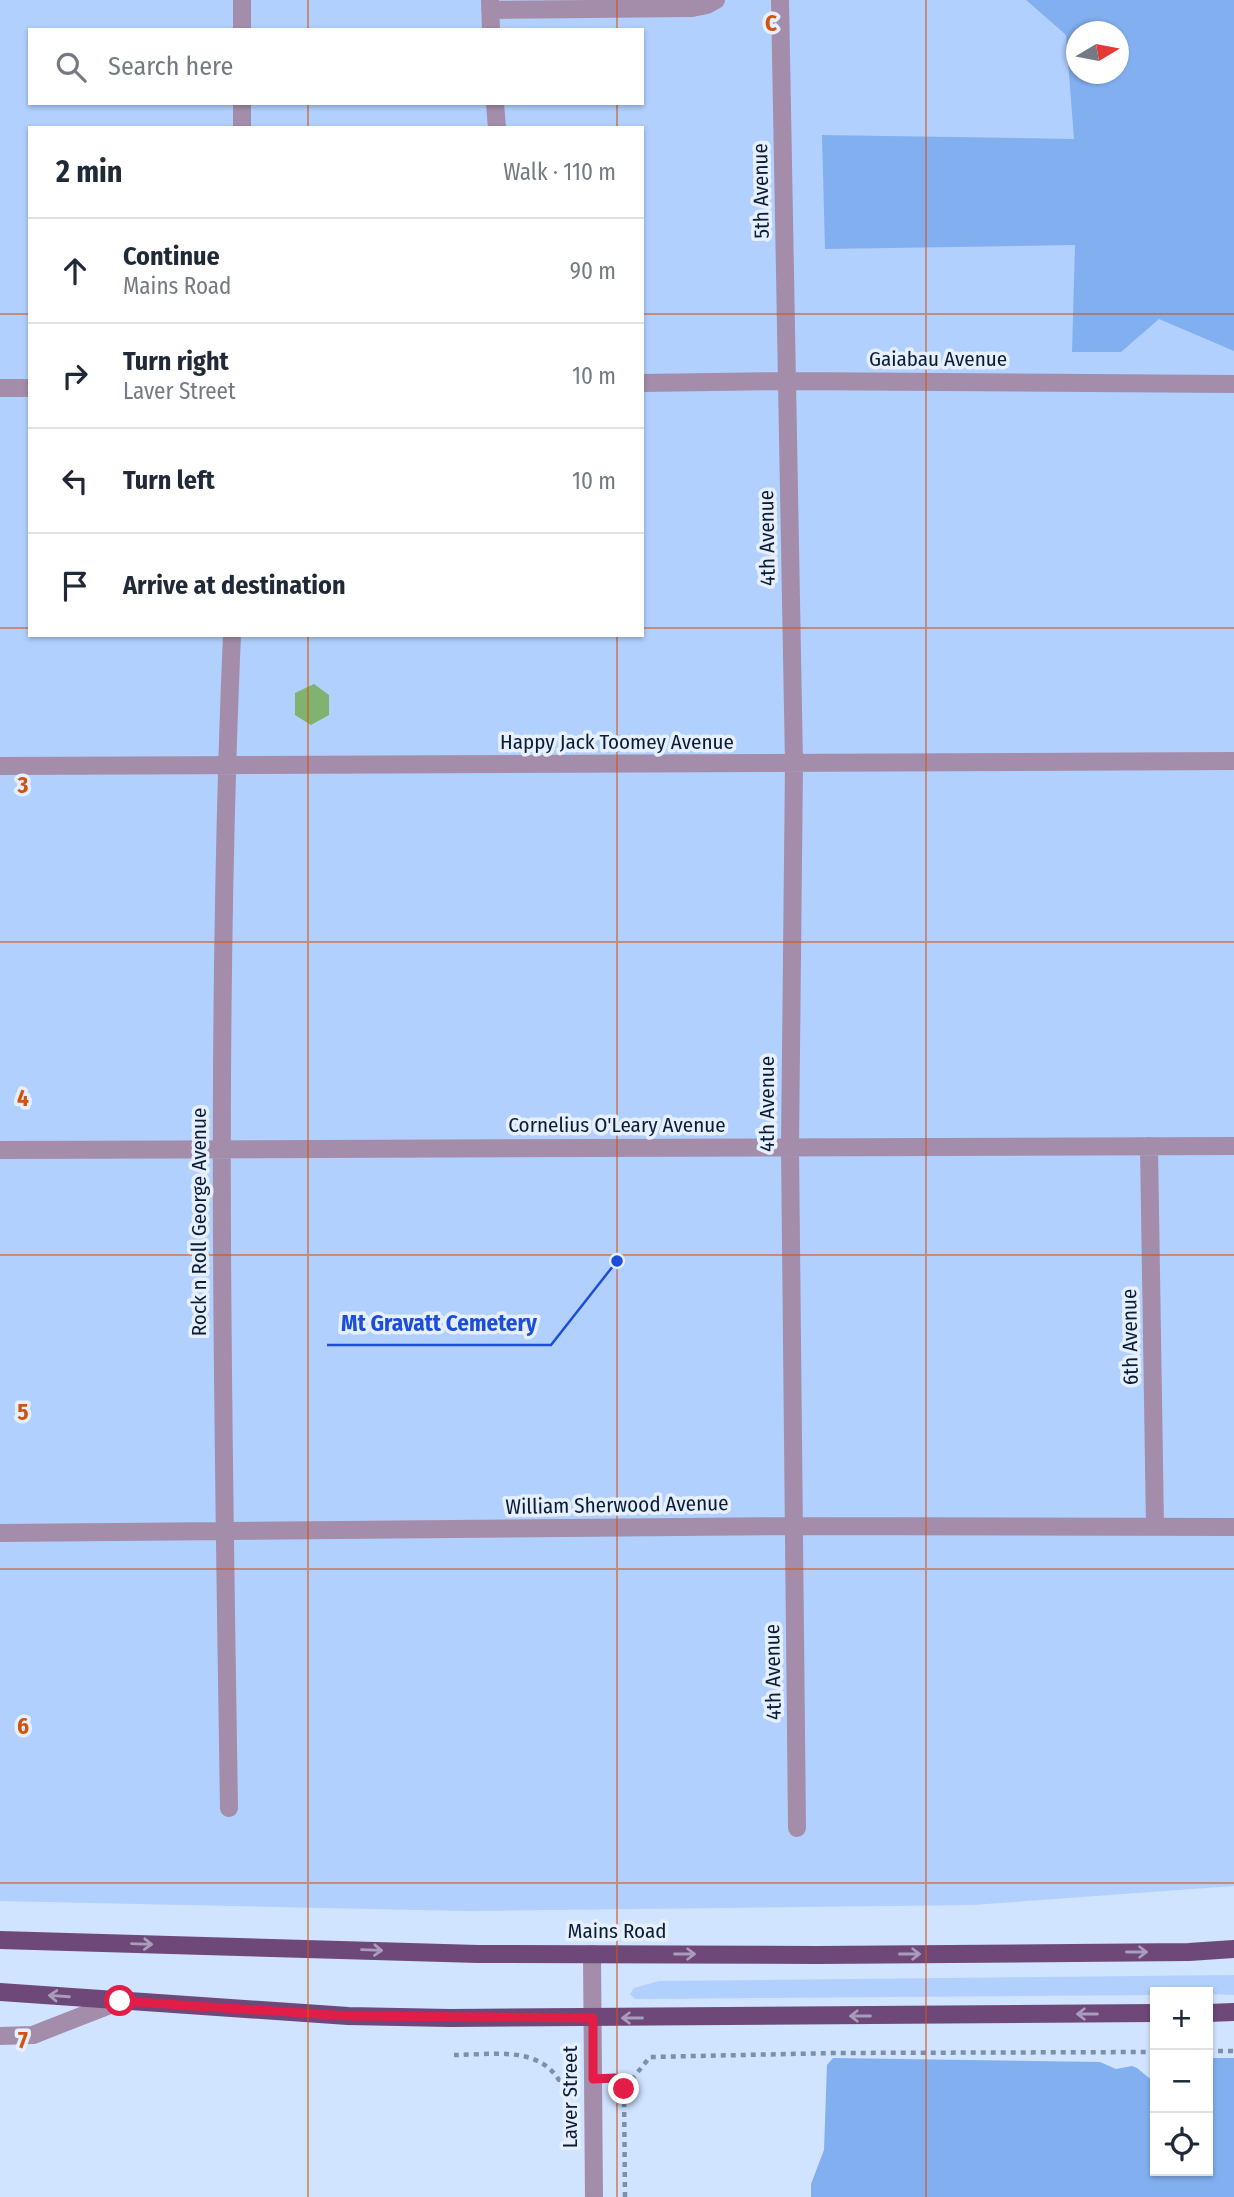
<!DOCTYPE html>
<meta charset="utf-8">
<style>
:root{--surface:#fff;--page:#f2f2f3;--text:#1f2937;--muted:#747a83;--line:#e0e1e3}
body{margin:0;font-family:"Fira Sans Condensed",sans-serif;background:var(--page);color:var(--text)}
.controls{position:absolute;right:21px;bottom:21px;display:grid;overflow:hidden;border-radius:0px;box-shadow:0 2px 5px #0004}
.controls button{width:63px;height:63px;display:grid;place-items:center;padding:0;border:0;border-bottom:2px solid var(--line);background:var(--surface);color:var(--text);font:35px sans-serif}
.compass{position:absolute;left:1066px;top:21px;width:63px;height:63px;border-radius:50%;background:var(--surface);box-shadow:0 2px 5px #0004;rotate:80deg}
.stop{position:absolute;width:21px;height:21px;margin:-16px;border:5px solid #e11d48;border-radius:50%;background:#fff}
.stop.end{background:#e11d48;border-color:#fff;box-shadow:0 2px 7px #0008}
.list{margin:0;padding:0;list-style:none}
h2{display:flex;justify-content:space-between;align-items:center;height:91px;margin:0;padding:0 28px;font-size:30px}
h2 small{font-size:23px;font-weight:400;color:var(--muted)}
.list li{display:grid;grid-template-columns:46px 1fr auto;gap:21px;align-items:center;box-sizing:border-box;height:105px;padding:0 28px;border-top:2px solid var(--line)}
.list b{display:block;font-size:26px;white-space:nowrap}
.list p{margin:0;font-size:23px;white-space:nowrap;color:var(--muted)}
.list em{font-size:23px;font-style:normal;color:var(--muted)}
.icon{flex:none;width:38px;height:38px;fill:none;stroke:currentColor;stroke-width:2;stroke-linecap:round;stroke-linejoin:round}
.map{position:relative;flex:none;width:1234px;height:2197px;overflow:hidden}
.search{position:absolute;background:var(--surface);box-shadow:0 2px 5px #0004;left:28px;top:28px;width:616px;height:77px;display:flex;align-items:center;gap:18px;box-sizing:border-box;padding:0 24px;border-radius:0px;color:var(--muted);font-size:26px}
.panel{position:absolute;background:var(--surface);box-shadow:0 2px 5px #0004;left:28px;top:126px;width:616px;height:511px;border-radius:0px}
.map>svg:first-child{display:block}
.green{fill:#b1d0fe;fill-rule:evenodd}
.forest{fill:#82aff0;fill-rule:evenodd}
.building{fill:#81b26f}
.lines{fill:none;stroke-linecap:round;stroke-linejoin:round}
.path{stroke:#7d8faa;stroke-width:4.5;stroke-dasharray:5 5;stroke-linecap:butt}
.minor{stroke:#a38daa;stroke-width:18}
.major{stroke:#6d4879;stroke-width:18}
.oneway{stroke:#aa9cbb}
.route{stroke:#e11d48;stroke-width:9}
.grid{fill:none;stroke:#d25310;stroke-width:2;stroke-opacity:0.55}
.labels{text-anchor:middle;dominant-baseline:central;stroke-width:7;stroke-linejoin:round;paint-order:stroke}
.street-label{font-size:21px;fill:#0b1c35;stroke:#e6effd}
.grid-label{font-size:23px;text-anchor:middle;font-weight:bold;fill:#d25310;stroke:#e6effd;stroke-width:7;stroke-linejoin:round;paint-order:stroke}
.leader{fill:none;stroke:#1d4ed8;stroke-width:2.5}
.callout-dot{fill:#1d4ed8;stroke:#e6effd;stroke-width:2.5}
.callout-label{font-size:23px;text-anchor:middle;font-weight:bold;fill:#1d4ed8;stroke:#e6effd;stroke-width:7;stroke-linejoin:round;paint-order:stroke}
</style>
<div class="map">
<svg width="1234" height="2197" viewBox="0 0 1234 2197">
<rect width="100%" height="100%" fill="#d0e3ff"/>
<path class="green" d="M0,0H1026L1066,34L1076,74L1234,259V1886L973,1905L468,1911L0,1901ZM30,30H642V103H30ZM30,128H642V635H30Z
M1234,1975V1995L1155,1992V1995L635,1999L630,1994L634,1988L659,1981Z"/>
<path class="forest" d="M1026,0H1234V351L1159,319L1121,352H1072L1075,245L825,249L822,135L1074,139L1066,35ZM1076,32H1118V74H1076Z
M833,2058L1100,2062L1116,2069L1132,2066L1137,2068L1155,2083V2171H1208V2058H1234V2197H811V2184L824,2150L827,2065Z"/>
<path class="building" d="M314,684L329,695V715L311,725L295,715V693Z"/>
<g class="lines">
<path class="path" d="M1208,2051H1234
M454,2055C490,2055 537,2045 559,2080H567
M625,2197L624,2089L650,2057L835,2053L1155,2052"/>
<path class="minor" d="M242,0V30
M490,0L491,30
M780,0L794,764L790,1147L797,1828
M490,10L692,8L707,5L716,0
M242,103V128
M495,103L497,128
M642,383L788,381L1234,384
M0,388H30
M0,766L1234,761
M1149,1146L1155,1527
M0,1150L1234,1146
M0,1533L793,1526L1234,1527
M229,1808C223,1417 215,1026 232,635
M592,1954L594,2197
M0,2036L33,2035L120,2001"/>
<path class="major" d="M0,1940L478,1954L817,1955L1189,1952L1234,1949
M0,1992L348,2016L450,2018L1155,2013
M1208,2013L1234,2012"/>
</g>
<defs><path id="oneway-shaft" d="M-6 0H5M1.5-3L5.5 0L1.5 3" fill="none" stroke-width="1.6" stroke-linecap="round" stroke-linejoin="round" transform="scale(1.75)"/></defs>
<g class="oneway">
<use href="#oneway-shaft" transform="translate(142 1944) rotate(2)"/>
<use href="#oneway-shaft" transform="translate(372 1950) rotate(2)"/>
<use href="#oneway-shaft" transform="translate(1137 1952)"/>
<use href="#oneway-shaft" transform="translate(685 1954)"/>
<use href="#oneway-shaft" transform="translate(910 1954)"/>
<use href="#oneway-shaft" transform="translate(59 1996) rotate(-176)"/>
<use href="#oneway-shaft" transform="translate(1087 2014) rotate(180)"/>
<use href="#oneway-shaft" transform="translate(860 2016) rotate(180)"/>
<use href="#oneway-shaft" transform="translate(632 2018) rotate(180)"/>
</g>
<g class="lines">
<path class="route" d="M120,2001L348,2016L593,2018V2079L615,2078L628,2084L624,2089"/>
</g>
<path class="grid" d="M308,0V30M617,0V30M926,0V2197M308,103V128M617,103V128M0,314H30M642,314H1234M0,628H30M642,628H1234M308,635V2197M617,635V2197M0,942H1234M0,1255H1234M0,1569H1234M0,1883H1234"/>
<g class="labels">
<g class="street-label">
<text transform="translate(761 191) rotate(-91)">5th Avenue</text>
<text x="938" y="359">Gaiabau Avenue</text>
<text transform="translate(767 538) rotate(-91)">4th Avenue</text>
<text x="617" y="742">Happy Jack Toomey Avenue</text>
<text transform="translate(767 1104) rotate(-90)">4th Avenue</text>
<text x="617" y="1125">Cornelius O'Leary Avenue</text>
<text transform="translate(199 1222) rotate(-90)">Rock n Roll George Avenue</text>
<text transform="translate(1130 1337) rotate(-91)">6th Avenue</text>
<text transform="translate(617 1505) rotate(-1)">William Sherwood Avenue</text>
<text transform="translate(773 1672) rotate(-91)">4th Avenue</text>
<text x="617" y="1931">Mains Road</text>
<text transform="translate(570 2097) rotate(-90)">Laver Street</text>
</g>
</g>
<g class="grid-label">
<text x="771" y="31">C</text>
<text x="23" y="793">3</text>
<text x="23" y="1106">4</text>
<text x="23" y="1420">5</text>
<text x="23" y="1734">6</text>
<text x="23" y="2048">7</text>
</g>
<path class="leader" d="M617 1261L551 1345H327"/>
<circle class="callout-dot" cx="617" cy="1261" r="7"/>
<g class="callout-label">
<text x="439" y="1331">Mt Gravatt Cemetery</text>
</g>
</svg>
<div class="controls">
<button>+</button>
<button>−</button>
<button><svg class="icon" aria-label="locate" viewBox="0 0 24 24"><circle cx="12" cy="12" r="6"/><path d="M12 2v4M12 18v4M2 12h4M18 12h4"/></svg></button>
</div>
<svg class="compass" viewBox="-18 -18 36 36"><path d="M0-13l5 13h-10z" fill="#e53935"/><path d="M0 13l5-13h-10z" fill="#747a83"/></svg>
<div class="stop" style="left:120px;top:2001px"></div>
<div class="stop end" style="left:624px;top:2089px"></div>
<div class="search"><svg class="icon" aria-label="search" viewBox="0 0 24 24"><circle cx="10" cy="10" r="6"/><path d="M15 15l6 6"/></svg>Search here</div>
<section class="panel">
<h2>2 min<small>Walk · 110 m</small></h2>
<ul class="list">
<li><svg class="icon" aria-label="ahead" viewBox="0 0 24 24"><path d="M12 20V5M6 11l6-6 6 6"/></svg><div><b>Continue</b><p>Mains Road</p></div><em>90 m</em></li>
<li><svg class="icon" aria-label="right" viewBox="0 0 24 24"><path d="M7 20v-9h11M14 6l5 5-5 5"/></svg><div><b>Turn right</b><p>Laver Street</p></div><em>10 m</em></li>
<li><svg class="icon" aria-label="left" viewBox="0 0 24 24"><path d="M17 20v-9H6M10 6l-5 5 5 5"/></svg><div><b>Turn left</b></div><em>10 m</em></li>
<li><svg class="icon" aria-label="arrive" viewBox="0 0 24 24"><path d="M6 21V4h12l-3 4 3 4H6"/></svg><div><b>Arrive at destination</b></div></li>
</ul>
</section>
</div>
